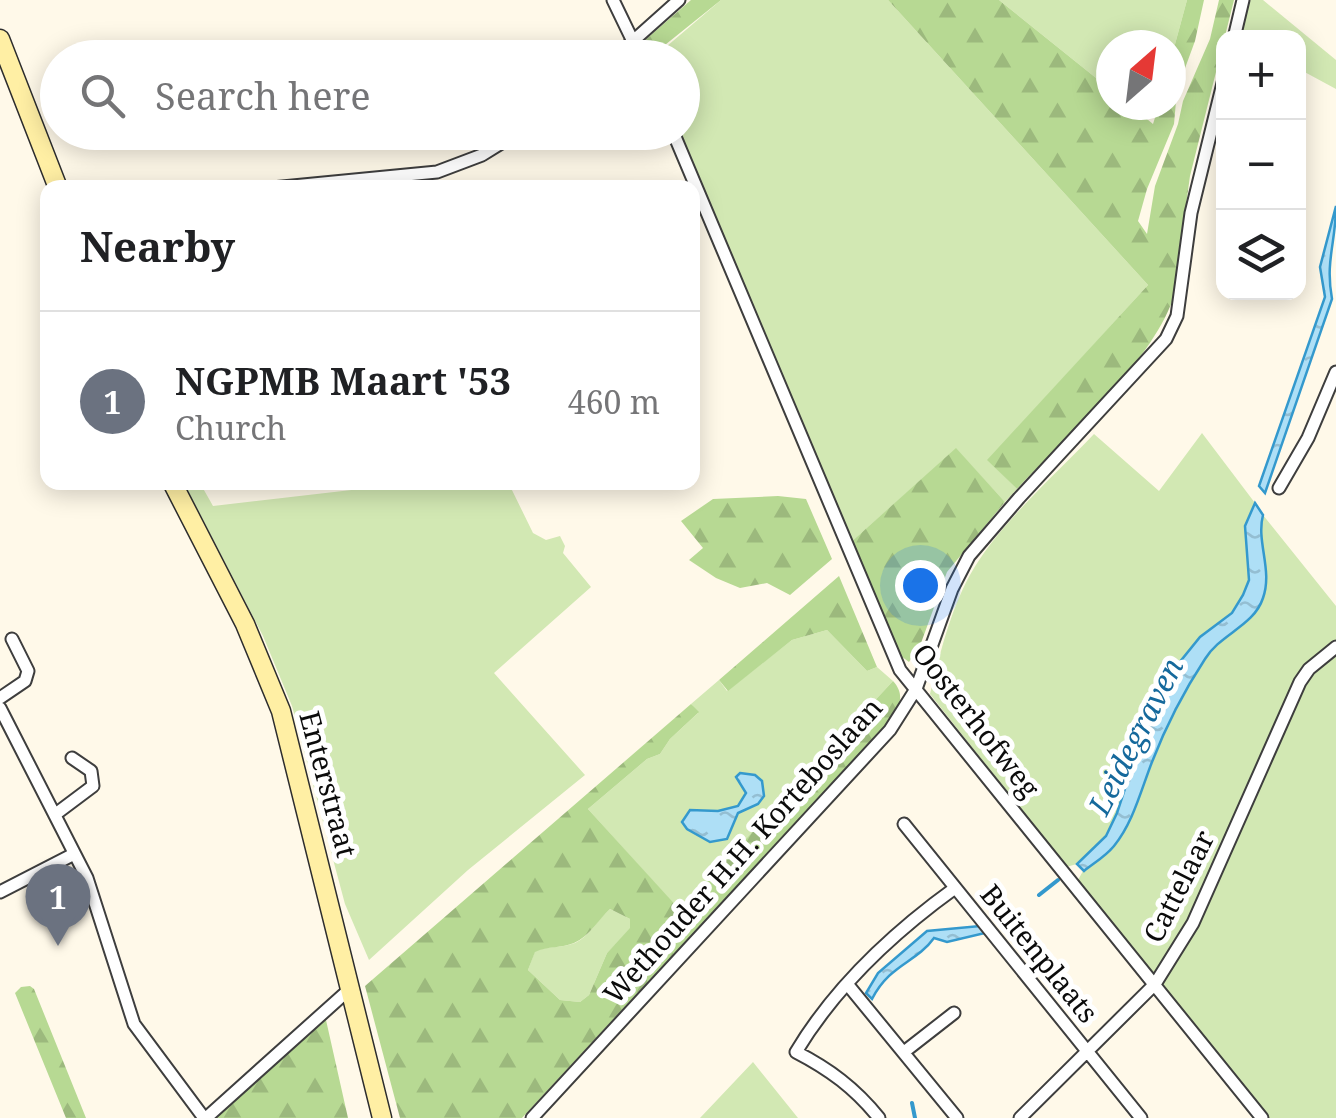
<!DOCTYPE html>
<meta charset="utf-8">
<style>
:root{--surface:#fff;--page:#f6f6f6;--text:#202124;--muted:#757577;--line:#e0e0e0;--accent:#ea580c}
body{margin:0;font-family:"Noto Serif",serif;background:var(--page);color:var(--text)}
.controls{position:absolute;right:30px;top:30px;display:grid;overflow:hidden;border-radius:20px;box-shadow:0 5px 25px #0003}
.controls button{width:90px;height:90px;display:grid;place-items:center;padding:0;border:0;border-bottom:2px solid var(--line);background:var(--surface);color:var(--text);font:50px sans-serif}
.compass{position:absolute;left:1096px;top:30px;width:90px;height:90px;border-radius:50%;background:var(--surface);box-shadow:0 5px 25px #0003;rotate:28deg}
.you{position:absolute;left:920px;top:585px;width:35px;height:35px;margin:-25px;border:8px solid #fff;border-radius:50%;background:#1a73e8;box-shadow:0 0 0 15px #1a73e833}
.badge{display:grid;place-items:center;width:65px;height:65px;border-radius:50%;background:var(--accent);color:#fff;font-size:32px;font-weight:700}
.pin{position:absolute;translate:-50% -82px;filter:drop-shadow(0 2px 5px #0008)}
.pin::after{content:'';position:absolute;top:52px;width:35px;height:30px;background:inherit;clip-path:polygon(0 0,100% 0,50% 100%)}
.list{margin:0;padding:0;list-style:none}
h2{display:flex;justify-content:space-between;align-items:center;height:130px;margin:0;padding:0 40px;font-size:42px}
h2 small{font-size:32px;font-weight:400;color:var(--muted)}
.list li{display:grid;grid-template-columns:65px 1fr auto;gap:30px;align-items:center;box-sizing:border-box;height:180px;padding:0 40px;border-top:2px solid var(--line)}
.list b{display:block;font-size:38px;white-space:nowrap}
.list p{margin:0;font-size:32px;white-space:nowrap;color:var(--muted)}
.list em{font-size:32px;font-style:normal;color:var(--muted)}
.icon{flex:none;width:55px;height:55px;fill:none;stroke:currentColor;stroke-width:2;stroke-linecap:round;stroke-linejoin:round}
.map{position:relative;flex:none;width:1336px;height:1118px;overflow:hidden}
.search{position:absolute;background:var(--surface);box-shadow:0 5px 25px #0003;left:40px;top:40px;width:660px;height:110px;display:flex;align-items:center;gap:25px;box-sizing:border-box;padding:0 35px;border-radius:55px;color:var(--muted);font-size:38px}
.panel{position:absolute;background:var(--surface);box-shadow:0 5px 25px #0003;left:40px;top:180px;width:660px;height:310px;border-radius:20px}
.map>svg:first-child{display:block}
.grass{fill:#d2e8b3}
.forest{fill:url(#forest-firs);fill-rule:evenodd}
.water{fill:url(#water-ripples);stroke:#3499cd;stroke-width:2.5}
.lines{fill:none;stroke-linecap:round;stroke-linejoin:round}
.stream{stroke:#3499cd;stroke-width:4}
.street-casing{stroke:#3e3e3e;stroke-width:15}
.secondary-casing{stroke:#2d2d2d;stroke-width:21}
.street{stroke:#fff;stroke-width:11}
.secondary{stroke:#ffefa4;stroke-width:18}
.labels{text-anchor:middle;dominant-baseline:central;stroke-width:10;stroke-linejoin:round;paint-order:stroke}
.street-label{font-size:28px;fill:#0b0b0b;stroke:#fff}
.water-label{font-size:30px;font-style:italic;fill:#15699c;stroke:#fff}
</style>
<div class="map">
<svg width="1336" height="1118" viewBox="0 0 1336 1118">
<defs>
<pattern id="forest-firs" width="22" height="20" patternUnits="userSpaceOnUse" patternTransform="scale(2.5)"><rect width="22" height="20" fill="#b7d993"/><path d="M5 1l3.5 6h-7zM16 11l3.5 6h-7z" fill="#9cb97d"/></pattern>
<pattern id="water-ripples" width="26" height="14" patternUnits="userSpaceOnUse" patternTransform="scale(2.5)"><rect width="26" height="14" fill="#aedff6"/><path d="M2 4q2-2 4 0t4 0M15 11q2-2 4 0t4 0" fill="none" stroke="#94bed2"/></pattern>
</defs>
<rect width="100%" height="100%" fill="#fff9e9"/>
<path class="grass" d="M721,0H888L1148,285L988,460L1017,489L1005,502L956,449L850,543L678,133L682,132V58H653Z
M999,0H1187L1171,59V45H1111V90Z
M1249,0H1263L1336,60V89L1299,69L1298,38L1240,37Z
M1202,433L1255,503L1245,526L1249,580L1243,595L1232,613L1200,637L1128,777L1117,813L1106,836L1077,864L1066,867L930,694C940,654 950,611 970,575C996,527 1055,475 1094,434L1159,491Z
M184,483H200L213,506L412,483H517L510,486L533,533L546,540L560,536L565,546L563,553L591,587L494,673L585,775L468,870L369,960L345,904L292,706L263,636Z
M1263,515L1336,606V1118H1267L1078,880L1083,871L1113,848L1138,799L1168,725L1207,654L1221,638L1248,620Z
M827,630L867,671L877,667L893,681L680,911L588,809L647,759L660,754L670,739L698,713L691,704L719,680L727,691L792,640Z
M610,909L630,919L631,928L607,953L589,995L580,1002L560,1000L528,970L535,951C548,946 562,948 575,943C590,936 598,919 610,909Z
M753,1062L798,1118H700Z"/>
<path class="forest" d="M691,0H721L650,57L644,41Z
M888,0H999L1111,90V105H1130L1153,124L1159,105H1171V59L1187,0H1204L1195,41L1177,90L1174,124L1147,189L1138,221L1147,234L1155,186L1178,124L1183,101L1210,39L1219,0H1234L1190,176L1173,299C1149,366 1066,436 1017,489L987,460L1148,285Z
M956,448L1005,502L947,572L921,643L909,662L897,653L850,543Z
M778,496L806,499L832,559L790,595L767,583L740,588L716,578L689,560L703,548L681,521L713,499Z
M839,576L877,667L867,671L827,630L792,640L728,691L719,680Z
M893,681C904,693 901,704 893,717L522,1118H400L365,986L691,704L699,712L670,739L660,754L647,759L588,809L680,910ZM610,909L630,919V928L607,953L589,995L580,1002L560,1000L528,970L535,952C548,946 562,948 574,943C590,936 598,920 610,909Z
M30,986L34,989L86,1118H66L15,993L21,987Z
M326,1020L348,1118H214Z"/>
<path class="water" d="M1336,206C1336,242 1325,261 1332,299L1265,493L1259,486L1325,297L1320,267Z
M1255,503L1263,515C1256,542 1273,570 1263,598C1254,626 1220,634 1205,659C1184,691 1166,726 1152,762C1141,790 1133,823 1114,846C1106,856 1094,863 1084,871L1077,864L1106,836L1117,813L1140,743L1179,663L1200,637L1232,613L1243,595L1249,580L1245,526Z
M740,773L755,775L762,781L764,796L758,804L738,813L727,839L710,842L687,829L682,822L690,810L718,811L738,806L746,793L736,777Z
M980,926L985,933L947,942L934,938C916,963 890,964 872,999L866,993L878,973L927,931Z"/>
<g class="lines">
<path class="stream" d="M1039,895L1058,880
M912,1103L915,1118"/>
<defs>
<path id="street" d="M613,0L641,58
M1234,38L1243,0
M614,58L679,0
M673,132L900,670L1262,1118
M272,188L437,172L482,155L519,132
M1279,488L1308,438L1336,372
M0,698L25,681L28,671L12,639
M0,708L87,878L134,1024L204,1118
M57,813L93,786L91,771L72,758
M904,824L1141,1118
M0,892L74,854
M848,985L957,1118
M904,1052L954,1013
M206,1118L352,987
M532,1118L890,730L916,689L952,589L969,556L1019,498L1166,339L1177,316L1191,213L1224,79
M879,1118C855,1088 829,1069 796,1052C835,987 894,932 955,888
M1020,1118L1155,984L1193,923L1300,682L1309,669L1336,647"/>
<path id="secondary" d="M0,39L58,188
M172,482L245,624L281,711L382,1118"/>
</defs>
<use href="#street" class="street-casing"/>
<use href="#secondary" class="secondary-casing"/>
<use href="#street" class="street"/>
<use href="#secondary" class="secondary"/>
</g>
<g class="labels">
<g class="street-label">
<text transform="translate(977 720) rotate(52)">Oosterhofweg</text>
<text transform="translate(329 784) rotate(75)">Enterstraat</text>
<text transform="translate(742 850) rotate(-48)">Wethouder H.H. Korteboslaan</text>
<text transform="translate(1178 886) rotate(-63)">Cattelaar</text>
<text transform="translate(1040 953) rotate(51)">Buitenplaats</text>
</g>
<g class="water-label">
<text transform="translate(1135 736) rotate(-63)">Leidegraven</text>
</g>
</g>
</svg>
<div class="controls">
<button>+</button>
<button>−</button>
<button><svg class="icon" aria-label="layers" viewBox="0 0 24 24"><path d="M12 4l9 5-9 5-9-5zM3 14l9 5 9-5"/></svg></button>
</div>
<svg class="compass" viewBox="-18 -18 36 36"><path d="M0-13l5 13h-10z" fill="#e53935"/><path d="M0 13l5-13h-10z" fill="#757577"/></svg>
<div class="you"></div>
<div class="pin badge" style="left:58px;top:946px;background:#6b7280">1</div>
<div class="search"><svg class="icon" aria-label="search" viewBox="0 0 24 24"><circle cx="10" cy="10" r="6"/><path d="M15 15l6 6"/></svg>Search here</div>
<section class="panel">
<h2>Nearby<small></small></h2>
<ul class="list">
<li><span class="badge" style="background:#6b7280">1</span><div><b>NGPMB Maart '53</b><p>Church</p></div><em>460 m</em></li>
</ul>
</section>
</div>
